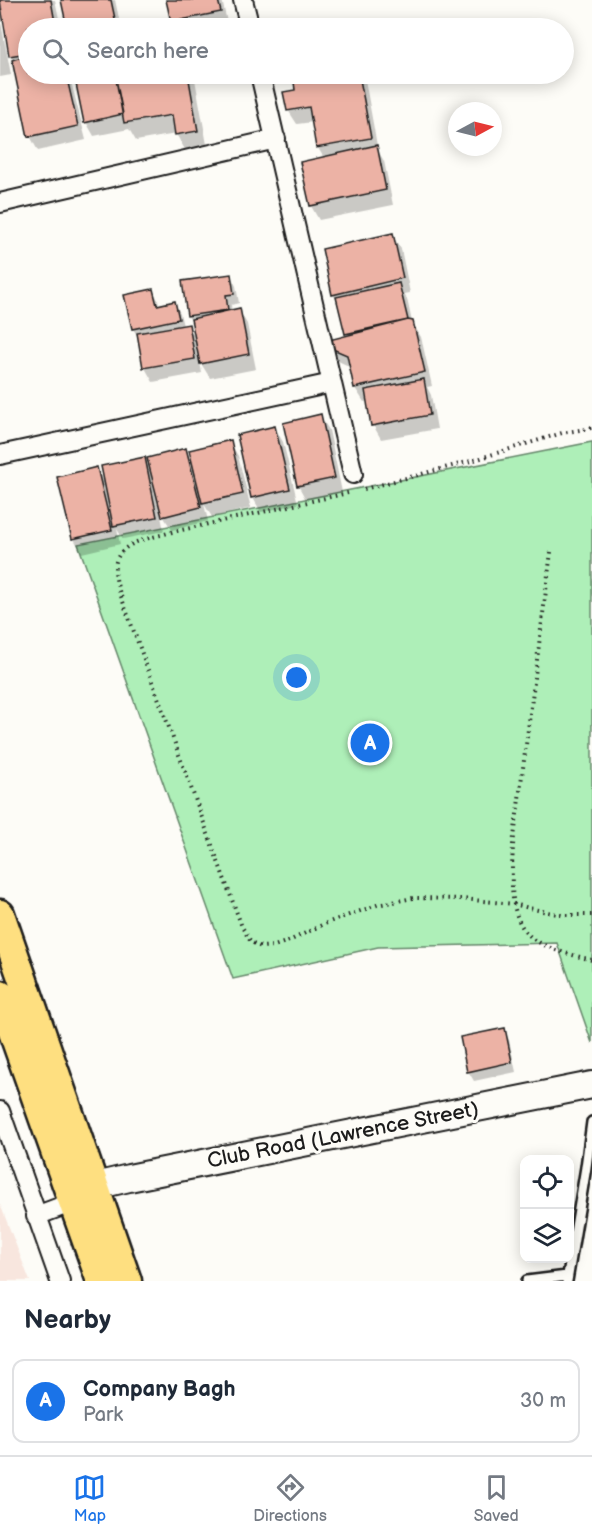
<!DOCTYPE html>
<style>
:root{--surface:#fff;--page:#f6f6f7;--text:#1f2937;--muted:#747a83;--line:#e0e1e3;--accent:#1a73e8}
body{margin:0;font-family:"Balsamiq Sans",sans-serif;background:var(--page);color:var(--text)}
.controls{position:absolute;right:18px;bottom:18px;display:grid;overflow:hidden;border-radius:12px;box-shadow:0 3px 15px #0003}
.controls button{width:54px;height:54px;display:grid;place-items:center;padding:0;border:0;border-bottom:2px solid var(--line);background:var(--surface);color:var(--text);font:30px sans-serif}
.compass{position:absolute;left:448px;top:102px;width:54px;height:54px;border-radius:50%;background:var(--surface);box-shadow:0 3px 15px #0003;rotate:83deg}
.you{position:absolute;left:297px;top:678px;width:21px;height:21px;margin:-15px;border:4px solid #fff;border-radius:50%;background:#1a73e8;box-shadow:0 0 0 9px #1a73e833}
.badge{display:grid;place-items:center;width:39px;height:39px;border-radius:50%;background:var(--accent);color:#fff;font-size:20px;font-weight:700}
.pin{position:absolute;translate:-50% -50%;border:3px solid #fff;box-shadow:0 2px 6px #0006}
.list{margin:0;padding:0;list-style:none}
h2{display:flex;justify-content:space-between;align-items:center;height:78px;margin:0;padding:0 24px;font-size:26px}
h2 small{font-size:20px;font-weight:400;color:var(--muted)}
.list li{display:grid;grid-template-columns:39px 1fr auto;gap:18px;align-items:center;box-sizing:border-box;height:84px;margin:0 12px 12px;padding:0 12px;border:2px solid var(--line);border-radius:12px}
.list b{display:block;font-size:22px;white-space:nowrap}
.list p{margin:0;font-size:20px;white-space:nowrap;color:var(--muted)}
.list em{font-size:20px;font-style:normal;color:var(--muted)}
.icon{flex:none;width:33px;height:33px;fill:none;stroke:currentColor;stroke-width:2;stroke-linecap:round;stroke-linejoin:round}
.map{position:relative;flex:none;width:592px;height:1281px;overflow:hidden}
.search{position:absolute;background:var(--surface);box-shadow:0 3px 15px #0003;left:18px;right:18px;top:18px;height:66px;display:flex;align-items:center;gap:15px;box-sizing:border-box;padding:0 21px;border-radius:33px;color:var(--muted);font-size:22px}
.sheet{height:174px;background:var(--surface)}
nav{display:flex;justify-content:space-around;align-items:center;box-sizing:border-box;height:84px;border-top:2px solid var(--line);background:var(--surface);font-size:16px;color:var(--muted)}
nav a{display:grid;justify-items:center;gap:3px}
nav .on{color:var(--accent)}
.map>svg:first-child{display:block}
.built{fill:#f8e6de}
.green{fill:#aeefb8;stroke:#65866a;stroke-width:1.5}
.shadow{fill:#0003}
.building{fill:#ecb2a5;stroke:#1c1c1c;stroke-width:1.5}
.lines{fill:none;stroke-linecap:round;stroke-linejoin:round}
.lane-casing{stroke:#1c1c1c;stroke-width:14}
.street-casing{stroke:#1c1c1c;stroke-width:22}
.secondary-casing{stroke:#1c1c1c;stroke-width:30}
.primary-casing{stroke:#1c1c1c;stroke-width:33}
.path{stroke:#1c1c1c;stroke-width:4;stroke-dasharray:1.5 4.5;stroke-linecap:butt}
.lane{stroke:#fdfcf7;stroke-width:9}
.street{stroke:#fdfcf7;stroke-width:18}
.secondary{stroke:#fdfcf7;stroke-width:26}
.primary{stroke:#fedf80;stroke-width:28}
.labels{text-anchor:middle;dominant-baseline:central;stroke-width:6;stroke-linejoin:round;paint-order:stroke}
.street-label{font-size:21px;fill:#1c1c1c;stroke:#fdfcf7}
</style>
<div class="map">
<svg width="592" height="1281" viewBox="0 0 592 1281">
<rect width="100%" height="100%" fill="#fdfcf7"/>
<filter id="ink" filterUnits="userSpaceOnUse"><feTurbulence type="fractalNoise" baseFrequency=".0167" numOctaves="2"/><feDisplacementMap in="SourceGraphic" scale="12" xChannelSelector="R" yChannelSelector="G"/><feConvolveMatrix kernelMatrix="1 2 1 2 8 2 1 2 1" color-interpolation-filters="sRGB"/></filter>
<g filter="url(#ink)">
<path class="built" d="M0,1204L30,1281H0Z"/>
<path class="green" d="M592,442V1043L557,943L378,947L233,979L78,544Z"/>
<path class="shadow" d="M1,0H55L61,28H28V74H69L86,140L38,151L30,136L14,61L11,56Z
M62,0H115L121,28H68Z
M167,0H222L228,26L216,28H163L175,26L172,22Z
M0,17L11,75L0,77Z
M76,74H194L208,150L187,153L176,134L136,141L129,129L94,136L86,122Z
M294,74H364L378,151L384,161L393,205L319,220L311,206L302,163L324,158L318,148L313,122L297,124L288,110L297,91Z
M392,235L401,249L410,293L404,294L407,299L412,322L421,337L432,386L427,387L431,395L437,429L381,439L373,425L369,401L364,402L355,388L351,367L338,361L330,346L348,337L340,306L333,294Z
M231,276L236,286L239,303L231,305L232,312L239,310L247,324L256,369L210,378L200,362L202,373L153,382L145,368L139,338L133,329L126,296L153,290L158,300L159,306L175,303L180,313L183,326H188L196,339L194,325L188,316L183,283Z
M320,416L329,430L342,492L306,500L298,485Z
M275,428L283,442L298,504L261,512L253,498L238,436Z
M230,442L238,456L251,508L212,517L204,504L208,521L172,530L160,511L164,531L123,539L117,529L120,544L82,553L74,539L59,478L97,469L106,485L144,459L151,471L185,450L194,465Z
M504,1030L509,1040L516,1072L474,1081L468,1071Z"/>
<path class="building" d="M0,0H51L56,28H28V53L9,56Z
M61,0H111L117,28H67Z
M166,0H218L221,12L171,22Z
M179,24L180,28H155Z
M28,55V74H66L78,126L28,137L12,60Z
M74,74H115L123,114L84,123Z
M115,74H188L198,131L175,135L172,115L124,123Z
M293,74H359L371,138L316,148L309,107L287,111L283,92L295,90Z
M377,145L386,190L310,206L300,162Z
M393,233L403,278L332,295L322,249Z
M231,274L234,294L226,295L228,310L187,316L182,281Z
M399,283L408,320L345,334L336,297Z
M153,289L157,305L175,301L179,319L132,329L124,295Z
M240,308L249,354L200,364L191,319Z
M408,320L413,321L425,372L354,388L347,355L328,347L329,340Z
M189,324L195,359L143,368L137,333Z
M424,379L430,415L371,426L365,390Z
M321,414L335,478L297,486L283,423Z
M275,426L290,489L251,498L237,435Z
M231,440L243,494L202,503L189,450Z
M186,448L201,507L162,517L147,458Z
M145,457L157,517L113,526L101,466Z
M97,467L112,530L72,539L57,477Z
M505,1028L512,1062L467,1072L460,1037Z"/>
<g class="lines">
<defs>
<path id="lane" d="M527,1281L567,1276
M567,1281L586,1167L592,1122"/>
<path id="street" d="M243,0L250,28
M260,74L353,474
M0,203L276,139
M0,455L332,383
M0,1111L60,1281
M36,1216L73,1202"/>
<path id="secondary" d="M95,1186L129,1178L592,1085"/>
<path id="primary" d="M0,914L127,1281
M0,995L101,1281"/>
</defs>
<use href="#lane" class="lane-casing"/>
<use href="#street" class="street-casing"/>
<use href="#secondary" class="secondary-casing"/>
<use href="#primary" class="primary-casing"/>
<path class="path" d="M364,489L471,461L562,433L592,428
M348,493L168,533C152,538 124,541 117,559C113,568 116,579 118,588L242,927L251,942L261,947L274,946L289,941L324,924L377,905L413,898L463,899L514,904L533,909L562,915H592
M551,552L513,845C512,875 506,921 535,940C552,951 573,955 592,960"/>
<use href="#lane" class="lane"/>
<use href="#street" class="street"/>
<use href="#secondary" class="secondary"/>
<use href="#primary" class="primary"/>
</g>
</g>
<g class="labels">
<g class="street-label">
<text transform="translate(343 1135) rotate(-11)">Club Road (Lawrence Street)</text>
</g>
</g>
</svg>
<div class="controls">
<button><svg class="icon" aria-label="locate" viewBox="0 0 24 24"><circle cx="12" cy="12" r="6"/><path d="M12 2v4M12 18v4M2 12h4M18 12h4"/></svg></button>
<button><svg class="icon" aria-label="layers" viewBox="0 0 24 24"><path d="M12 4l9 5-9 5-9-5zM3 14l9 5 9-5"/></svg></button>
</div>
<svg class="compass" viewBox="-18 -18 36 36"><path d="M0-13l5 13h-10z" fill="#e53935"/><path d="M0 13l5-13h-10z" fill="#747a83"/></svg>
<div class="you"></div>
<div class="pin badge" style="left:370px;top:743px">A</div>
<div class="search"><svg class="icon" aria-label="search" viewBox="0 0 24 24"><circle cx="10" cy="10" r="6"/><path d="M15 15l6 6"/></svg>Search here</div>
</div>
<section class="sheet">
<h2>Nearby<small></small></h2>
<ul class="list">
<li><span class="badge">A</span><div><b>Company Bagh</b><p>Park</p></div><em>30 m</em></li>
</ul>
</section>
<nav>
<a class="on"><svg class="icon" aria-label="map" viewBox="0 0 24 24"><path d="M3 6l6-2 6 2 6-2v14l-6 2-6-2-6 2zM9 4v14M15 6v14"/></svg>Map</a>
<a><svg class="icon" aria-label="directions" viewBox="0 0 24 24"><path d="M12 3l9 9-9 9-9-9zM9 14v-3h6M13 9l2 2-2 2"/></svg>Directions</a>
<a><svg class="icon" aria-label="saved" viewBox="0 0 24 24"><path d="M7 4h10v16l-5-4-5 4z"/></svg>Saved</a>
</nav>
